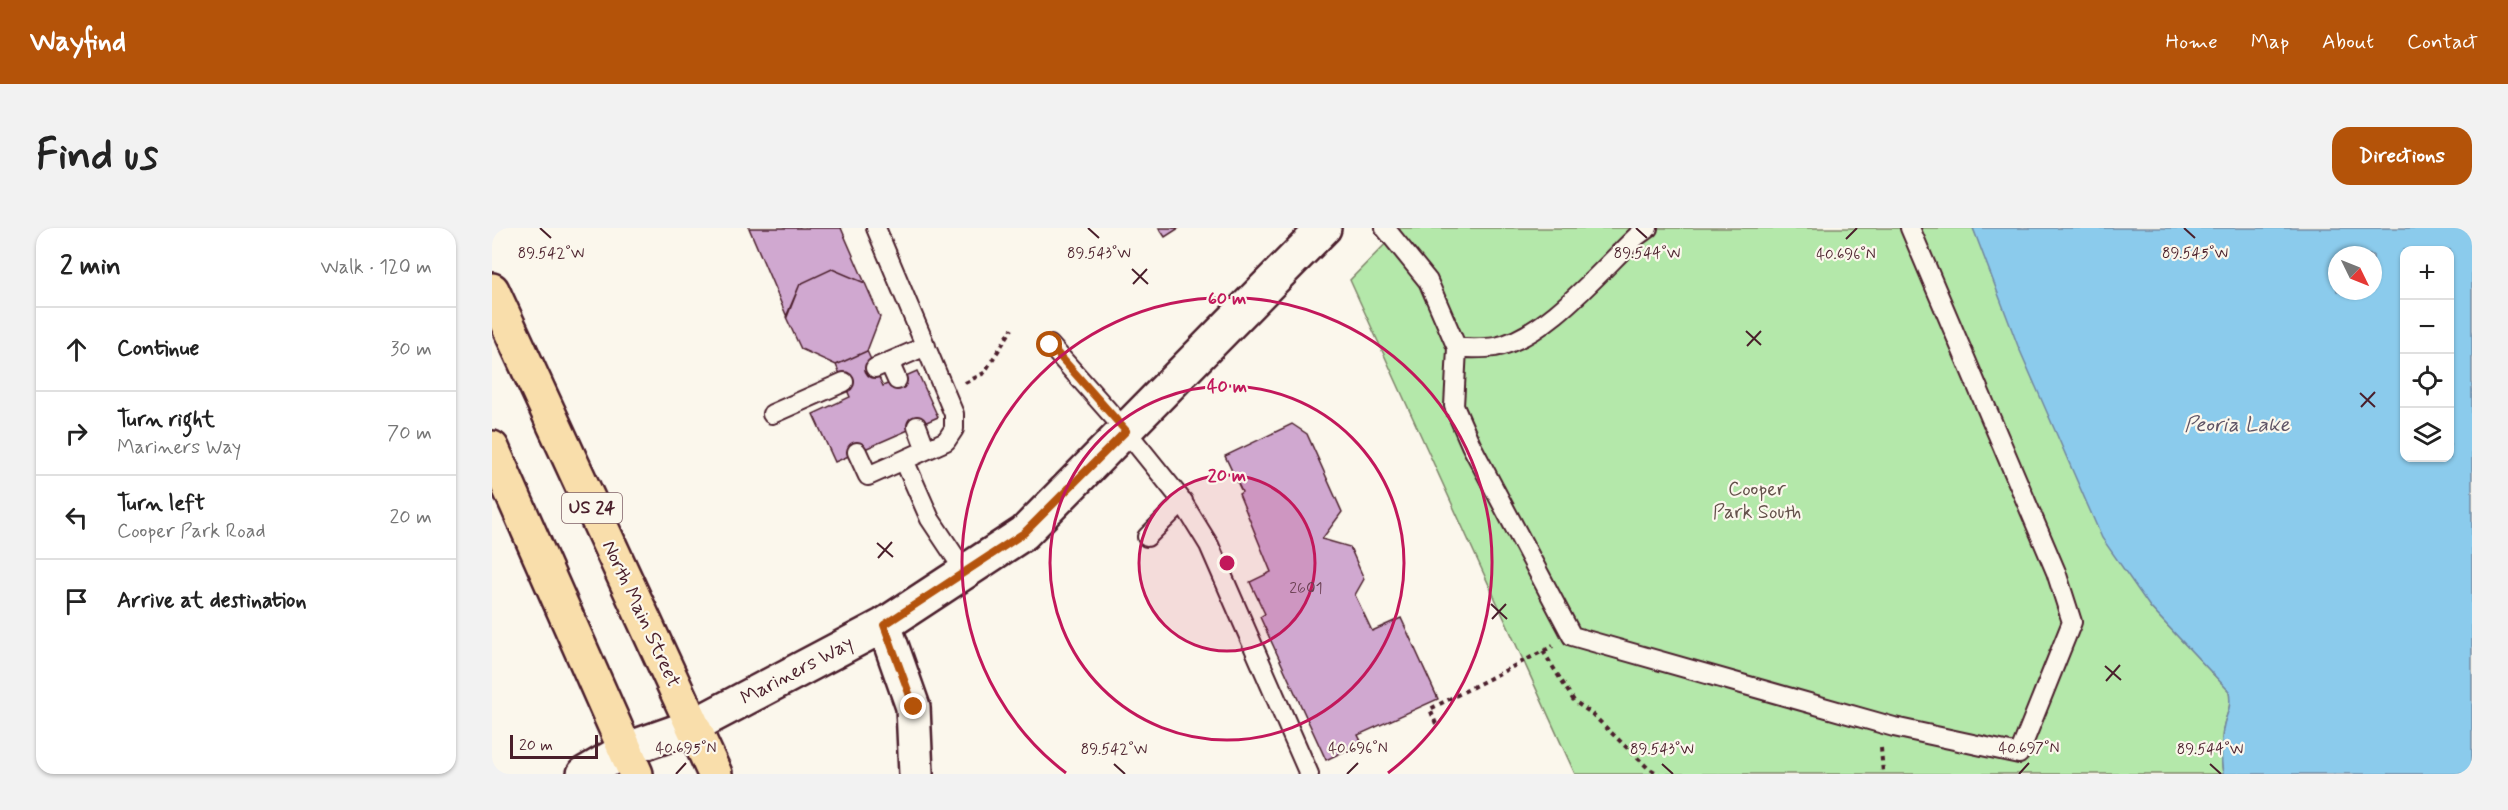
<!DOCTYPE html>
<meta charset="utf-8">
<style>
:root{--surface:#fff;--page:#f2f2f2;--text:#222;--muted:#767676;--line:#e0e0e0;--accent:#b45309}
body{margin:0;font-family:Mynerve,sans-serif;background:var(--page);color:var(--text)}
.controls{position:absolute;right:18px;top:18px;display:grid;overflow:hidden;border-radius:12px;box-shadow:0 2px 4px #0004}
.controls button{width:54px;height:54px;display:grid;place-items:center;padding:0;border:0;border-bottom:2px solid var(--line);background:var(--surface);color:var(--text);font:30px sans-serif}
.compass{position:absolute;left:1836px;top:18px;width:54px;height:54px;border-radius:50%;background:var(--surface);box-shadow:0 2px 4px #0004;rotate:133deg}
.scale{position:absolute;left:18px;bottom:15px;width:88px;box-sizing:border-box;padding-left:6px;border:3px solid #4a1f2b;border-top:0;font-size:16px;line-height:21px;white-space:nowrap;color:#4a1f2b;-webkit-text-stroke:4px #fbf7ec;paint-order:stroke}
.stop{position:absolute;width:18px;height:18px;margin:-14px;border:4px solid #b45309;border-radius:50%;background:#fff}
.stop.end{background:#b45309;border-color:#fff;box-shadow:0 2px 6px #0008}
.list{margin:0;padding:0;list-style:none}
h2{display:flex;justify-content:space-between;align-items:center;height:78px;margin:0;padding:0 24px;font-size:26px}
h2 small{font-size:20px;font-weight:400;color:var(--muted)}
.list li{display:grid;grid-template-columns:39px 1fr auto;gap:18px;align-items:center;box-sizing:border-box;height:84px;padding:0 24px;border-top:2px solid var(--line)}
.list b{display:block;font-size:22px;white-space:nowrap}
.list p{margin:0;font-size:20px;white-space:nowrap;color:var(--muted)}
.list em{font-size:20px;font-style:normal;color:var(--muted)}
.icon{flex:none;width:33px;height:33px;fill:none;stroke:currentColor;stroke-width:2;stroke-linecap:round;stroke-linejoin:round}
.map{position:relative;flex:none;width:1980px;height:546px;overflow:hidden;border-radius:18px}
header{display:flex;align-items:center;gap:36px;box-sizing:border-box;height:84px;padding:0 30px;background:var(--accent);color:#fff}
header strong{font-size:28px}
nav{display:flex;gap:33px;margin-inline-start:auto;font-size:21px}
.intro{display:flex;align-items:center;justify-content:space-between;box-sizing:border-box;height:144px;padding:0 36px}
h1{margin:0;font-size:42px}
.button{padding:15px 27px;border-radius:18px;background:var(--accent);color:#fff;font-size:21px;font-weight:700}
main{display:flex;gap:36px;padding:0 36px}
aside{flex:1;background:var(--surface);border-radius:18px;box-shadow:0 2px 4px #0004}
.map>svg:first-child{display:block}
.green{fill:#b4e8aa;stroke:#7f846a;stroke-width:1.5}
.water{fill:#8bcbec;stroke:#71869f;stroke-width:1.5;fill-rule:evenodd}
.building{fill:#d0a8d0;stroke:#4a1f2b;stroke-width:1.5}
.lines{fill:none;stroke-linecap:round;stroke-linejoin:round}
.service-casing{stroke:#4a1f2b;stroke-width:22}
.minor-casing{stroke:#4a1f2b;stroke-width:38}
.trunk-casing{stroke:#4a1f2b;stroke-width:38}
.path{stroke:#4a1f2b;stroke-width:4;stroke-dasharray:4.5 4.5;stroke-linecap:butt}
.service{stroke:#fbf7ec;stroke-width:18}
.minor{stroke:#fbf7ec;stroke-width:33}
.trunk{stroke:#f9deab;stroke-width:33}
.route{stroke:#b45309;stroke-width:8}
.ticks{fill:none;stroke:#4a1f2b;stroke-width:2}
.ring{fill:none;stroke:#c2185b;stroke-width:3}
.labels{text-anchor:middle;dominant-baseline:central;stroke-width:4.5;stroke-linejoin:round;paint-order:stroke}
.number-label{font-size:16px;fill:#6c4154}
.shield{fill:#fbf7ec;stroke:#7f6065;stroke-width:1.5}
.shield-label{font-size:18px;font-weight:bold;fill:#4a1f2b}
.park-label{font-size:20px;fill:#64514b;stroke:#fbf7ec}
.street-label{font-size:20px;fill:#4a1f2b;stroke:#fbf7ec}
.water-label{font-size:21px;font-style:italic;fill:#5e5365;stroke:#fbf7ec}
.ticks-label{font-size:15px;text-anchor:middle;fill:#4a1f2b;stroke:#fbf7ec;stroke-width:4.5;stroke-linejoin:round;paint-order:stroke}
.centre{fill:#c2185b;stroke:#fbf7ec;stroke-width:3}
.ring-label{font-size:18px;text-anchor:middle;font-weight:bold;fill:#c2185b;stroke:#fbf7ec;stroke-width:4.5;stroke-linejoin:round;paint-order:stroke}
</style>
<header>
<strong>Wayfind</strong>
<nav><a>Home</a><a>Map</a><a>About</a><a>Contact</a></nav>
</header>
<div class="intro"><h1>Find us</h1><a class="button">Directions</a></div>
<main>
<aside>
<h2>2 min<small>Walk · 120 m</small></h2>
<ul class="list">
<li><svg class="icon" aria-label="ahead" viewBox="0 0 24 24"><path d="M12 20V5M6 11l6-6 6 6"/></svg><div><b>Continue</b></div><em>30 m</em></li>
<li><svg class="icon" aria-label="right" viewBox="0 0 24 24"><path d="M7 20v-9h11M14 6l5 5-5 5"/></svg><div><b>Turn right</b><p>Mariners Way</p></div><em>70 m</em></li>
<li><svg class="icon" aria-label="left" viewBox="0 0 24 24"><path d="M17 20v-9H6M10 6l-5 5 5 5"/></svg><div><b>Turn left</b><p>Cooper Park Road</p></div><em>20 m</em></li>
<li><svg class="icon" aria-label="arrive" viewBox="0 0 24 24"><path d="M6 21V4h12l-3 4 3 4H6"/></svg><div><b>Arrive at destination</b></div></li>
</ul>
</aside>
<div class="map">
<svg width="1980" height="546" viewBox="0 0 1980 546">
<rect width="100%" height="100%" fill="#fbf7ec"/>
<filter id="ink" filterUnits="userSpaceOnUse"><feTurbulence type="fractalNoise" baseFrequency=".0167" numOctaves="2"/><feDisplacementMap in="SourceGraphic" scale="12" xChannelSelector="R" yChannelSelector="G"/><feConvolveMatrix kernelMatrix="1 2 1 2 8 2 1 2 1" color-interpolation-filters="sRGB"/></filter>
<g filter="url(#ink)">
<path class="green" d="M909,0H1481L1658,379L1737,463C1740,483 1734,484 1731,501C1729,516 1729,532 1731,546H1083L858,52Z"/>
<path class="water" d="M1481,0H1980V546H1731C1729,532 1729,516 1731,501C1734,484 1740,483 1737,463L1658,379L1610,310L1526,118ZM1912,22H1958V230H1912ZM1845,27H1881V63H1845Z"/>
<path class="building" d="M257,0H349L373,55L340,41L308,56L295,89Z
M667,0H687L673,9Z
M340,41L373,55L388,89L375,123L344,137L309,121L294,89L308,56Z
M375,123L391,158L425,143L446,189L343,234L321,186L358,169L344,137Z
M800,196L815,206L850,284L830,311L858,319L872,351L863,367L880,403L909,390L946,471L866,507L870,515L834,532L768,389L773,386L758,354L779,344L747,266L750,264L733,228Z"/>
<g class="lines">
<defs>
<path id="service" d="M384,0L462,186V201L454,213L412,232L438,291L474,345
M893,0L936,53L965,120L962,178L979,217L1080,408L1402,499L1527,526L1580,394L1564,344L1418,0
M558,117L634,203L688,270L717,317L817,546
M965,120C977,120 991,121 1003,119C1054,109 1108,43 1145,8L1156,0
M397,134L405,152
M383,140L434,118
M280,186L352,154
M425,198L434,222
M365,224L376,248L412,232
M655,309L691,273"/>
<path id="minor" d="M392,397L421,479L424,546
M92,546L133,522L201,498L392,397L532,305L832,0"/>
<path id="trunk" d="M0,62L223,546
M0,220L144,546"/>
</defs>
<use href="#service" class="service-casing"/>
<use href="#minor" class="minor-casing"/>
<use href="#trunk" class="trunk-casing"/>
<path class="path" d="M473,155L492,145L520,101
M1051,423L1082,473L1099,485L1156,540L1167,546
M944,496L938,481L1061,418
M1389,520L1391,546"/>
<use href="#service" class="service"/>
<use href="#minor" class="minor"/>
<use href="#trunk" class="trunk"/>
</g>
</g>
<g class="lines" filter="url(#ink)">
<path class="route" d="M422,479L392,397L532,305L634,203L558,117"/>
</g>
<path class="ticks" d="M48,0L59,10M596,0L607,10M1144,0L1155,10M1692,0L1703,10M1354,11L1365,0M640,41L656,56M641,56L655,41M1254,103L1269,117M1255,118L1269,103M1868,165L1883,179M1869,179L1883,164M385,315L401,329M386,330L400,314M999,376L1015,391M1000,391L1014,376M1613,438L1629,452M1614,453L1628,437M622,536L633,546M1170,536L1181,546M1718,536L1729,546M184,546L194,535M855,546L866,535M1527,546L1537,535"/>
<circle cx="735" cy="335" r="88" fill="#c2185b" fill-opacity=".12"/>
<g class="ring">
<circle cx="735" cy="335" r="88"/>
<circle cx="735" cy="335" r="177"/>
<path d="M574 545A265 265 0 1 1 896 545"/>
</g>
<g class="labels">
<g class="number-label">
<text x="814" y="360">2601</text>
</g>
<rect class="shield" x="70" y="265" width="60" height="30" rx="4.5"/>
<g class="shield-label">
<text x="100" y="280">US 24</text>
</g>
<g class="park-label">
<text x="1265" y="261">Cooper<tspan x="1265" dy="23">Park South</tspan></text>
</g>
<g class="street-label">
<text transform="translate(149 386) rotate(65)">North Main Street</text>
<text transform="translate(305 443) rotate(-28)">Mariners Way</text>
</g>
<g class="water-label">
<text x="1745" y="197">Peoria Lake</text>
</g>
</g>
<g class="ticks-label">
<text x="59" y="30">89.542°W</text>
<text x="607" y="30">89.543°W</text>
<text x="1155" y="30">89.544°W</text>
<text x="1703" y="30">89.545°W</text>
<text x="1354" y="31">40.696°N</text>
<text x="194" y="525">40.695°N</text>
<text x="866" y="525">40.696°N</text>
<text x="1537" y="525">40.697°N</text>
<text x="622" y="526">89.542°W</text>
<text x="1170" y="526">89.543°W</text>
<text x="1718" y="526">89.544°W</text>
</g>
<circle cx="735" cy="335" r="9" class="centre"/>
<g class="ring-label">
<text x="735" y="76">60 m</text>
<text x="735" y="164">40 m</text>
<text x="735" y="253">20 m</text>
</g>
</svg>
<div class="controls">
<button>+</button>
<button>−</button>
<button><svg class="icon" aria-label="locate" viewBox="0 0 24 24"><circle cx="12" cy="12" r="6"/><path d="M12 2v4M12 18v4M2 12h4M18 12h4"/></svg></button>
<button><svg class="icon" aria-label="layers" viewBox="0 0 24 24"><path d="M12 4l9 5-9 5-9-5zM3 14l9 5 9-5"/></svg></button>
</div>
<svg class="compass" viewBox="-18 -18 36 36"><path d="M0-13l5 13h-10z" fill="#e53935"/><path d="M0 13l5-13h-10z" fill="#767676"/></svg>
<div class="scale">20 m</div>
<div class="stop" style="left:558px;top:117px"></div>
<div class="stop end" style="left:422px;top:479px"></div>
</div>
</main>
